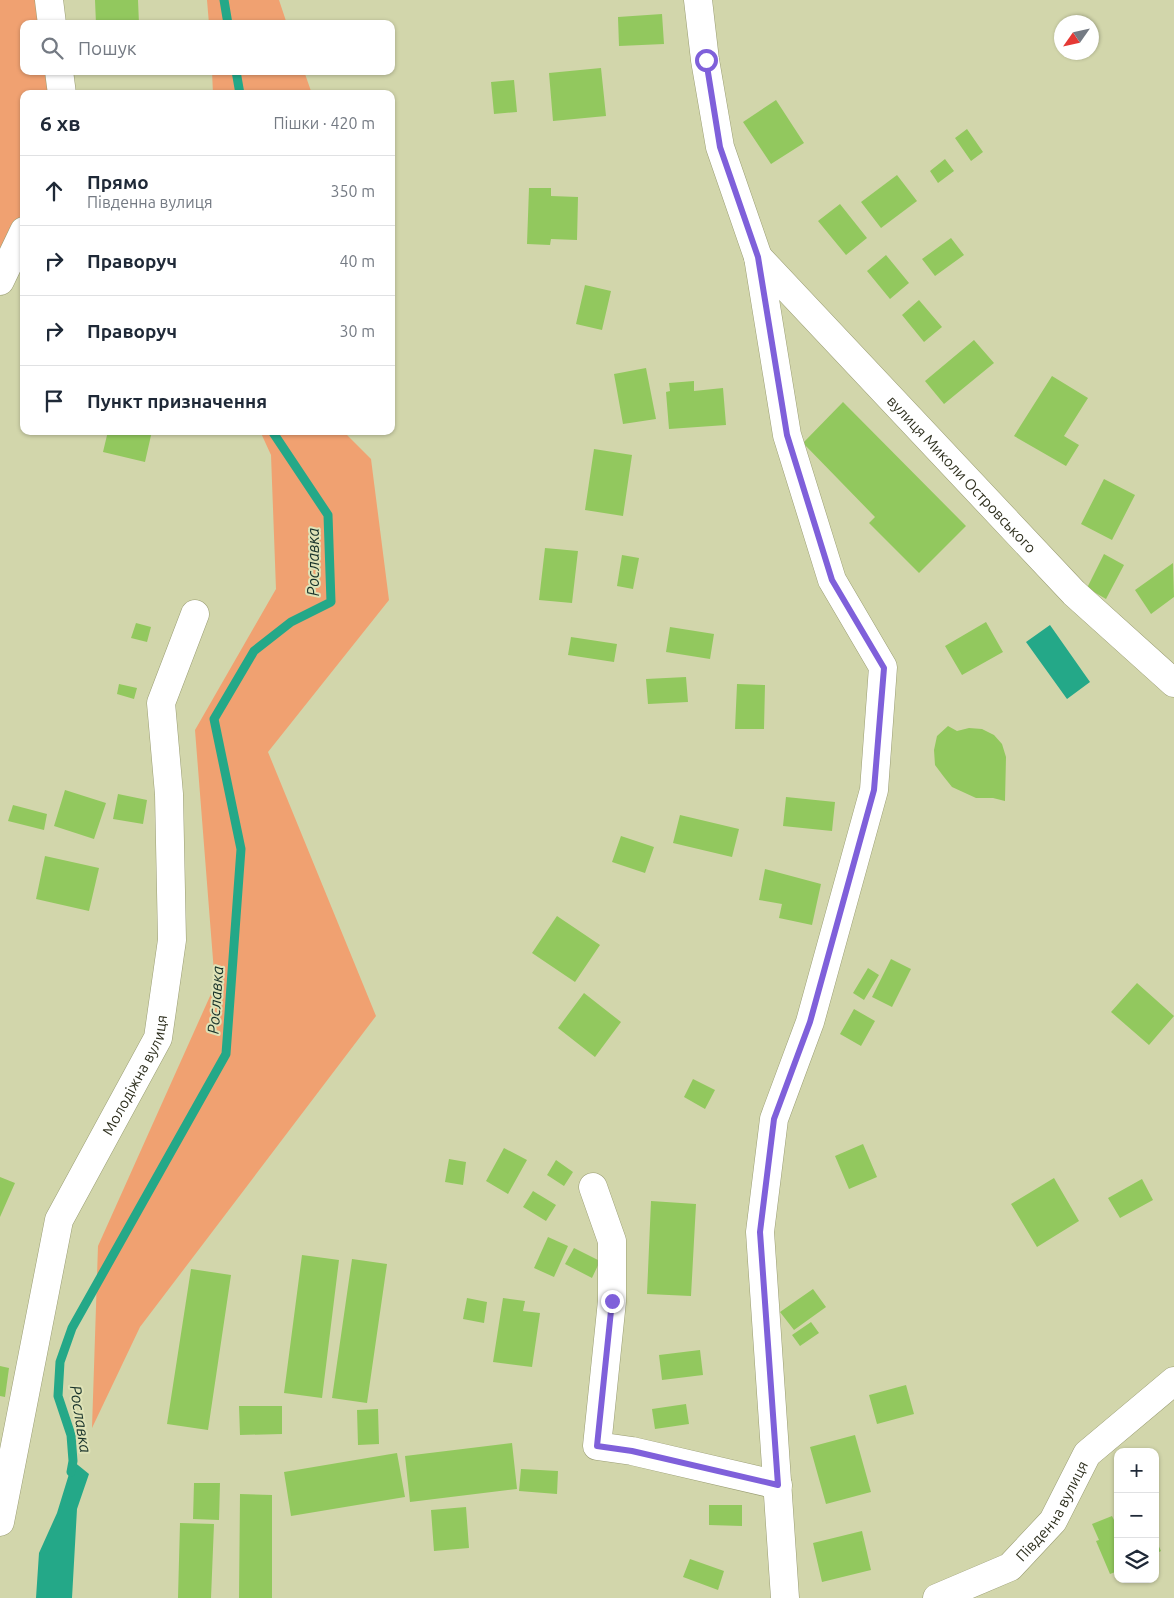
<!DOCTYPE html>
<html lang="uk">
<meta charset="utf-8">
<style>
:root{--surface:#fff;--page:#f2f2f3;--text:#1f2937;--muted:#747a83;--line:#e0e1e3}
body{margin:0;font-family:Ubuntu,sans-serif;background:var(--page);color:var(--text)}
.controls{position:absolute;right:15px;bottom:15px;display:grid;overflow:hidden;border-radius:10px;box-shadow:0 1px 4px #0004}
.controls button{width:45px;height:45px;display:grid;place-items:center;padding:0;border:0;border-bottom:1px solid var(--line);background:var(--surface);color:var(--text);font:25px sans-serif}
.compass{position:absolute;left:1054px;top:15px;width:45px;height:45px;border-radius:50%;background:var(--surface);box-shadow:0 1px 4px #0004;rotate:236deg}
.stop{position:absolute;width:15px;height:15px;margin:-11px;border:4px solid #7f60da;border-radius:50%;background:#fff}
.stop.end{background:#7f60da;border-color:#fff;box-shadow:0 1px 5px #0008}
.list{margin:0;padding:0;list-style:none}
h2{display:flex;justify-content:space-between;align-items:center;height:65px;margin:0;padding:0 20px;font-size:21px}
h2 small{font-size:16px;font-weight:400;color:var(--muted)}
.list li{display:grid;grid-template-columns:32px 1fr auto;gap:15px;align-items:center;box-sizing:border-box;height:70px;padding:0 20px;border-top:1px solid var(--line)}
.list b{display:block;font-size:19px;white-space:nowrap}
.list p{margin:0;font-size:16px;white-space:nowrap;color:var(--muted)}
.list em{font-size:16px;font-style:normal;color:var(--muted)}
.icon{flex:none;width:28px;height:28px;fill:none;stroke:currentColor;stroke-width:2;stroke-linecap:round;stroke-linejoin:round}
.map{position:relative;flex:none;width:1174px;height:1598px;overflow:hidden}
.search{position:absolute;background:var(--surface);box-shadow:0 1px 4px #0004;left:20px;top:20px;width:375px;height:55px;display:flex;align-items:center;gap:12px;box-sizing:border-box;padding:0 18px;border-radius:10px;color:var(--muted);font-size:19px}
.panel{position:absolute;background:var(--surface);box-shadow:0 1px 4px #0004;left:20px;top:90px;width:375px;height:345px;border-radius:10px}
.map>svg:first-child{display:block}
.green{fill:#f0a171}
.water{fill:#24a888}
.lines{fill:none;stroke-linecap:round;stroke-linejoin:round}
.stream{stroke:#24a888;stroke-width:9}
.building{fill:#92c85e}
.minor-casing{stroke:#9a9d73;stroke-width:29}
.minor{stroke:#fff;stroke-width:28}
.route{stroke:#7f60da;stroke-width:6}
.labels{text-anchor:middle;dominant-baseline:central;stroke-width:4;stroke-linejoin:round;paint-order:stroke}
.street-label{font-size:15px;fill:#2f301f;stroke:#dfe3b7}
.water-label{font-size:16px;font-style:italic;fill:#18322a;stroke:#dfe3b7}
</style>
<div class="map">
<svg width="1174" height="1598" viewBox="0 0 1174 1598">
<rect width="100%" height="100%" fill="#d2d6ab"/>
<path class="green" d="M0,0H49L52,24H24V71H59L62,94H24V231L0,281Z
M207,0H279L287,24H209Z
M212,71H304L312,94H213Z
M260,431H343L371,459L389,600L268,752L376,1016L140,1327L92,1428L98,1246L215,985L195,730L276,589L271,455Z"/>
<path class="water" d="M1050,625L1090,682L1067,699L1026,642Z
M73,1461L89,1474L77,1509L72,1598H36L39,1553L57,1513Z"/>
<g class="lines">
<path class="stream" d="M224,0L228,24
M236,71L240,94
M71,1472L73,1461L71,1435L58,1396L60,1362L72,1328L226,1054L241,849L214,719L254,651L291,622L331,602L328,515L272,431"/>
</g>
<path class="building" d="M95,0H138L139,24H96Z
M662,14L664,44L619,46L618,17Z
M601,68L606,116L553,121L549,73Z
M514,80L517,112L494,114L491,82Z
M776,100L804,143L771,164L743,122Z
M967,129L983,152L971,161L955,138Z
M945,159L954,171L938,183L930,171Z
M897,175L917,201L881,228L861,202Z
M529,188H551V196L578,197L577,240L551,239L550,245L527,244Z
M840,204L867,238L846,255L818,221Z
M951,238L964,255L935,276L922,259Z
M886,255L909,283L890,299L867,271Z
M585,285L611,291L602,330L576,324Z
M919,300L942,327L924,342L902,315Z
M974,340L994,363L944,404L925,381Z
M646,368L656,419L623,424L614,374Z
M1052,376L1088,398L1064,436L1079,445L1066,466L1014,436Z
M694,381V391L723,388L726,425L669,429L666,392L670,391L669,383Z
M843,402L966,526L919,573L869,523L875,517L803,443Z
M108,431H152L145,462L103,452Z
M594,449L632,455L623,516L585,510Z
M1104,479L1135,495L1112,540L1081,524Z
M545,548L578,551L572,603L539,600Z
M1104,554L1124,565L1106,599L1087,588Z
M622,555L639,558L633,589L617,586Z
M1173,563L1174,597L1151,614L1135,590Z
M986,622L1003,652L962,675L945,646Z
M136,623L151,627L147,642L131,638Z
M670,627L714,634L710,659L666,652Z
M571,637L617,644L614,662L568,655Z
M686,677L688,702L648,704L646,679Z
M119,684L137,688L134,699L117,694Z
M737,684L765,685L764,729H735Z
M948,726L957,731L969,728L982,729L994,735L1002,744L1006,757L1005,801L993,798H976L952,787L944,777L935,765L934,750L937,736Z
M65,790L106,803L94,839L54,826Z
M118,794L147,800L143,824L113,819Z
M786,797L835,802L832,831L783,826Z
M13,805L47,814L44,830L8,821Z
M680,815L739,829L732,857L673,843Z
M621,836L654,847L645,873L612,862Z
M45,856L99,868L89,911L36,899Z
M765,869L821,884L812,925L779,918L782,904L759,900Z
M557,916L600,945L575,982L532,953Z
M891,959L911,969L892,1007L872,997Z
M868,968L879,975L864,1000L853,993Z
M1137,983L1174,1016L1149,1045L1111,1012Z
M584,993L621,1022L595,1057L558,1028Z
M854,1009L875,1021L861,1046L840,1034Z
M693,1079L715,1090L705,1109L684,1097Z
M863,1144L877,1177L849,1189L835,1156Z
M504,1148L527,1160L508,1194L486,1181Z
M449,1159L466,1162L463,1185L445,1182Z
M556,1160L573,1172L564,1186L547,1175Z
M0,1177L15,1183L0,1217Z
M1054,1178L1079,1221L1037,1247L1011,1204Z
M1142,1179L1153,1200L1120,1218L1108,1198Z
M533,1191L556,1205L546,1221L523,1207Z
M651,1201L696,1204L691,1296L647,1294Z
M548,1237L568,1246L554,1277L534,1268Z
M574,1248L600,1261L592,1278L565,1264Z
M302,1255L339,1260L322,1398L284,1393Z
M352,1259L387,1264L367,1403L332,1398Z
M191,1269L231,1275L208,1430L167,1424Z
M813,1289L826,1307L794,1330L780,1312Z
M467,1298L487,1302L484,1323L463,1319Z
M503,1298L525,1301L523,1311L540,1313L532,1367L493,1362Z
M811,1322L819,1333L800,1346L792,1335Z
M700,1350L703,1375L662,1380L659,1355Z
M0,1366L9,1368L5,1397L0,1396Z
M906,1385L914,1414L877,1424L869,1395Z
M686,1404L689,1424L655,1429L652,1409Z
M239,1406H282V1434L240,1435Z
M378,1409L379,1444L358,1445L357,1410Z
M855,1435L871,1492L826,1504L810,1447Z
M512,1443L517,1489L410,1502L405,1456Z
M397,1453L405,1497L291,1516L284,1472Z
M521,1469L558,1471L557,1494L519,1491Z
M194,1483H220L219,1520L193,1519Z
M240,1494L272,1495V1598H239Z
M709,1505H742V1526L709,1525Z
M466,1507L469,1548L434,1551L431,1510Z
M1112,1516L1118,1528V1571L1110,1574L1096,1541L1099,1540L1092,1524Z
M180,1523L214,1524L211,1598H178Z
M862,1531L871,1570L822,1582L813,1543Z
M1155,1538L1161,1551L1155,1554Z
M690,1559L724,1571L718,1590L683,1577Z"/>
<g class="lines">
<defs>
<g id="minor">
<path d="M49,0L52,24"/>
<path d="M698,0L705,60L720,147L758,257L787,435L832,580L883,667L874,790L810,1022L774,1119L760,1232L785,1598"/>
<path d="M59,71L62,94"/>
<path id="s1" d="M758,257L1074,593L1174,683"/>
<path d="M0,281L24,231"/>
<path d="M593,1187L612,1241V1301L597,1446L632,1451L778,1485"/>
<path id="s2" d="M0,1522L59,1220L158,1038L172,940L169,794L161,703L195,614"/>
<path id="s3" d="M937,1598L1010,1567L1053,1521L1087,1454L1174,1381"/>
</g>
</defs>
<use href="#minor" class="minor-casing"/>
<use href="#minor" class="minor"/>
</g>
<g class="lines">
<path class="route" d="M612,1301L597,1446L632,1451L778,1485L760,1232L774,1119L810,1022L874,790L884,668L832,580L787,435L758,257L720,147L706,60"/>
</g>
<g class="labels">
<g class="street-label">
<text stroke="none"><textPath href="#s1" startOffset="298">вулиця Миколи Островського</textPath></text>
<text stroke="none"><textPath href="#s2" startOffset="472">Молодіжна вулиця</textPath></text>
<text stroke="none"><textPath href="#s3" startOffset="150">Південна вулиця</textPath></text>
</g>
<g class="water-label">
<text transform="translate(313 562) rotate(-90)">Рославка</text>
<text transform="translate(215 1000) rotate(-86)">Рославка</text>
<text transform="translate(81 1419) rotate(81)">Рославка</text>
</g>
</g>
</svg>
<div class="controls">
<button>+</button>
<button>−</button>
<button><svg class="icon" aria-label="layers" viewBox="0 0 24 24"><path d="M12 4l9 5-9 5-9-5zM3 14l9 5 9-5"/></svg></button>
</div>
<svg class="compass" viewBox="-18 -18 36 36"><path d="M0-13l5 13h-10z" fill="#e53935"/><path d="M0 13l5-13h-10z" fill="#747a83"/></svg>
<div class="stop" style="left:706px;top:60px"></div>
<div class="stop end" style="left:612px;top:1301px"></div>
<div class="search"><svg class="icon" aria-label="search" viewBox="0 0 24 24"><circle cx="10" cy="10" r="6"/><path d="M15 15l6 6"/></svg>Пошук</div>
<section class="panel">
<h2>6 хв<small>Пішки · 420 m</small></h2>
<ul class="list">
<li><svg class="icon" aria-label="ahead" viewBox="0 0 24 24"><path d="M12 20V5M6 11l6-6 6 6"/></svg><div><b>Прямо</b><p>Південна вулиця</p></div><em>350 m</em></li>
<li><svg class="icon" aria-label="right" viewBox="0 0 24 24"><path d="M7 20v-9h11M14 6l5 5-5 5"/></svg><div><b>Праворуч</b></div><em>40 m</em></li>
<li><svg class="icon" aria-label="right" viewBox="0 0 24 24"><path d="M7 20v-9h11M14 6l5 5-5 5"/></svg><div><b>Праворуч</b></div><em>30 m</em></li>
<li><svg class="icon" aria-label="arrive" viewBox="0 0 24 24"><path d="M6 21V4h12l-3 4 3 4H6"/></svg><div><b>Пункт призначення</b></div></li>
</ul>
</section>
</div>
